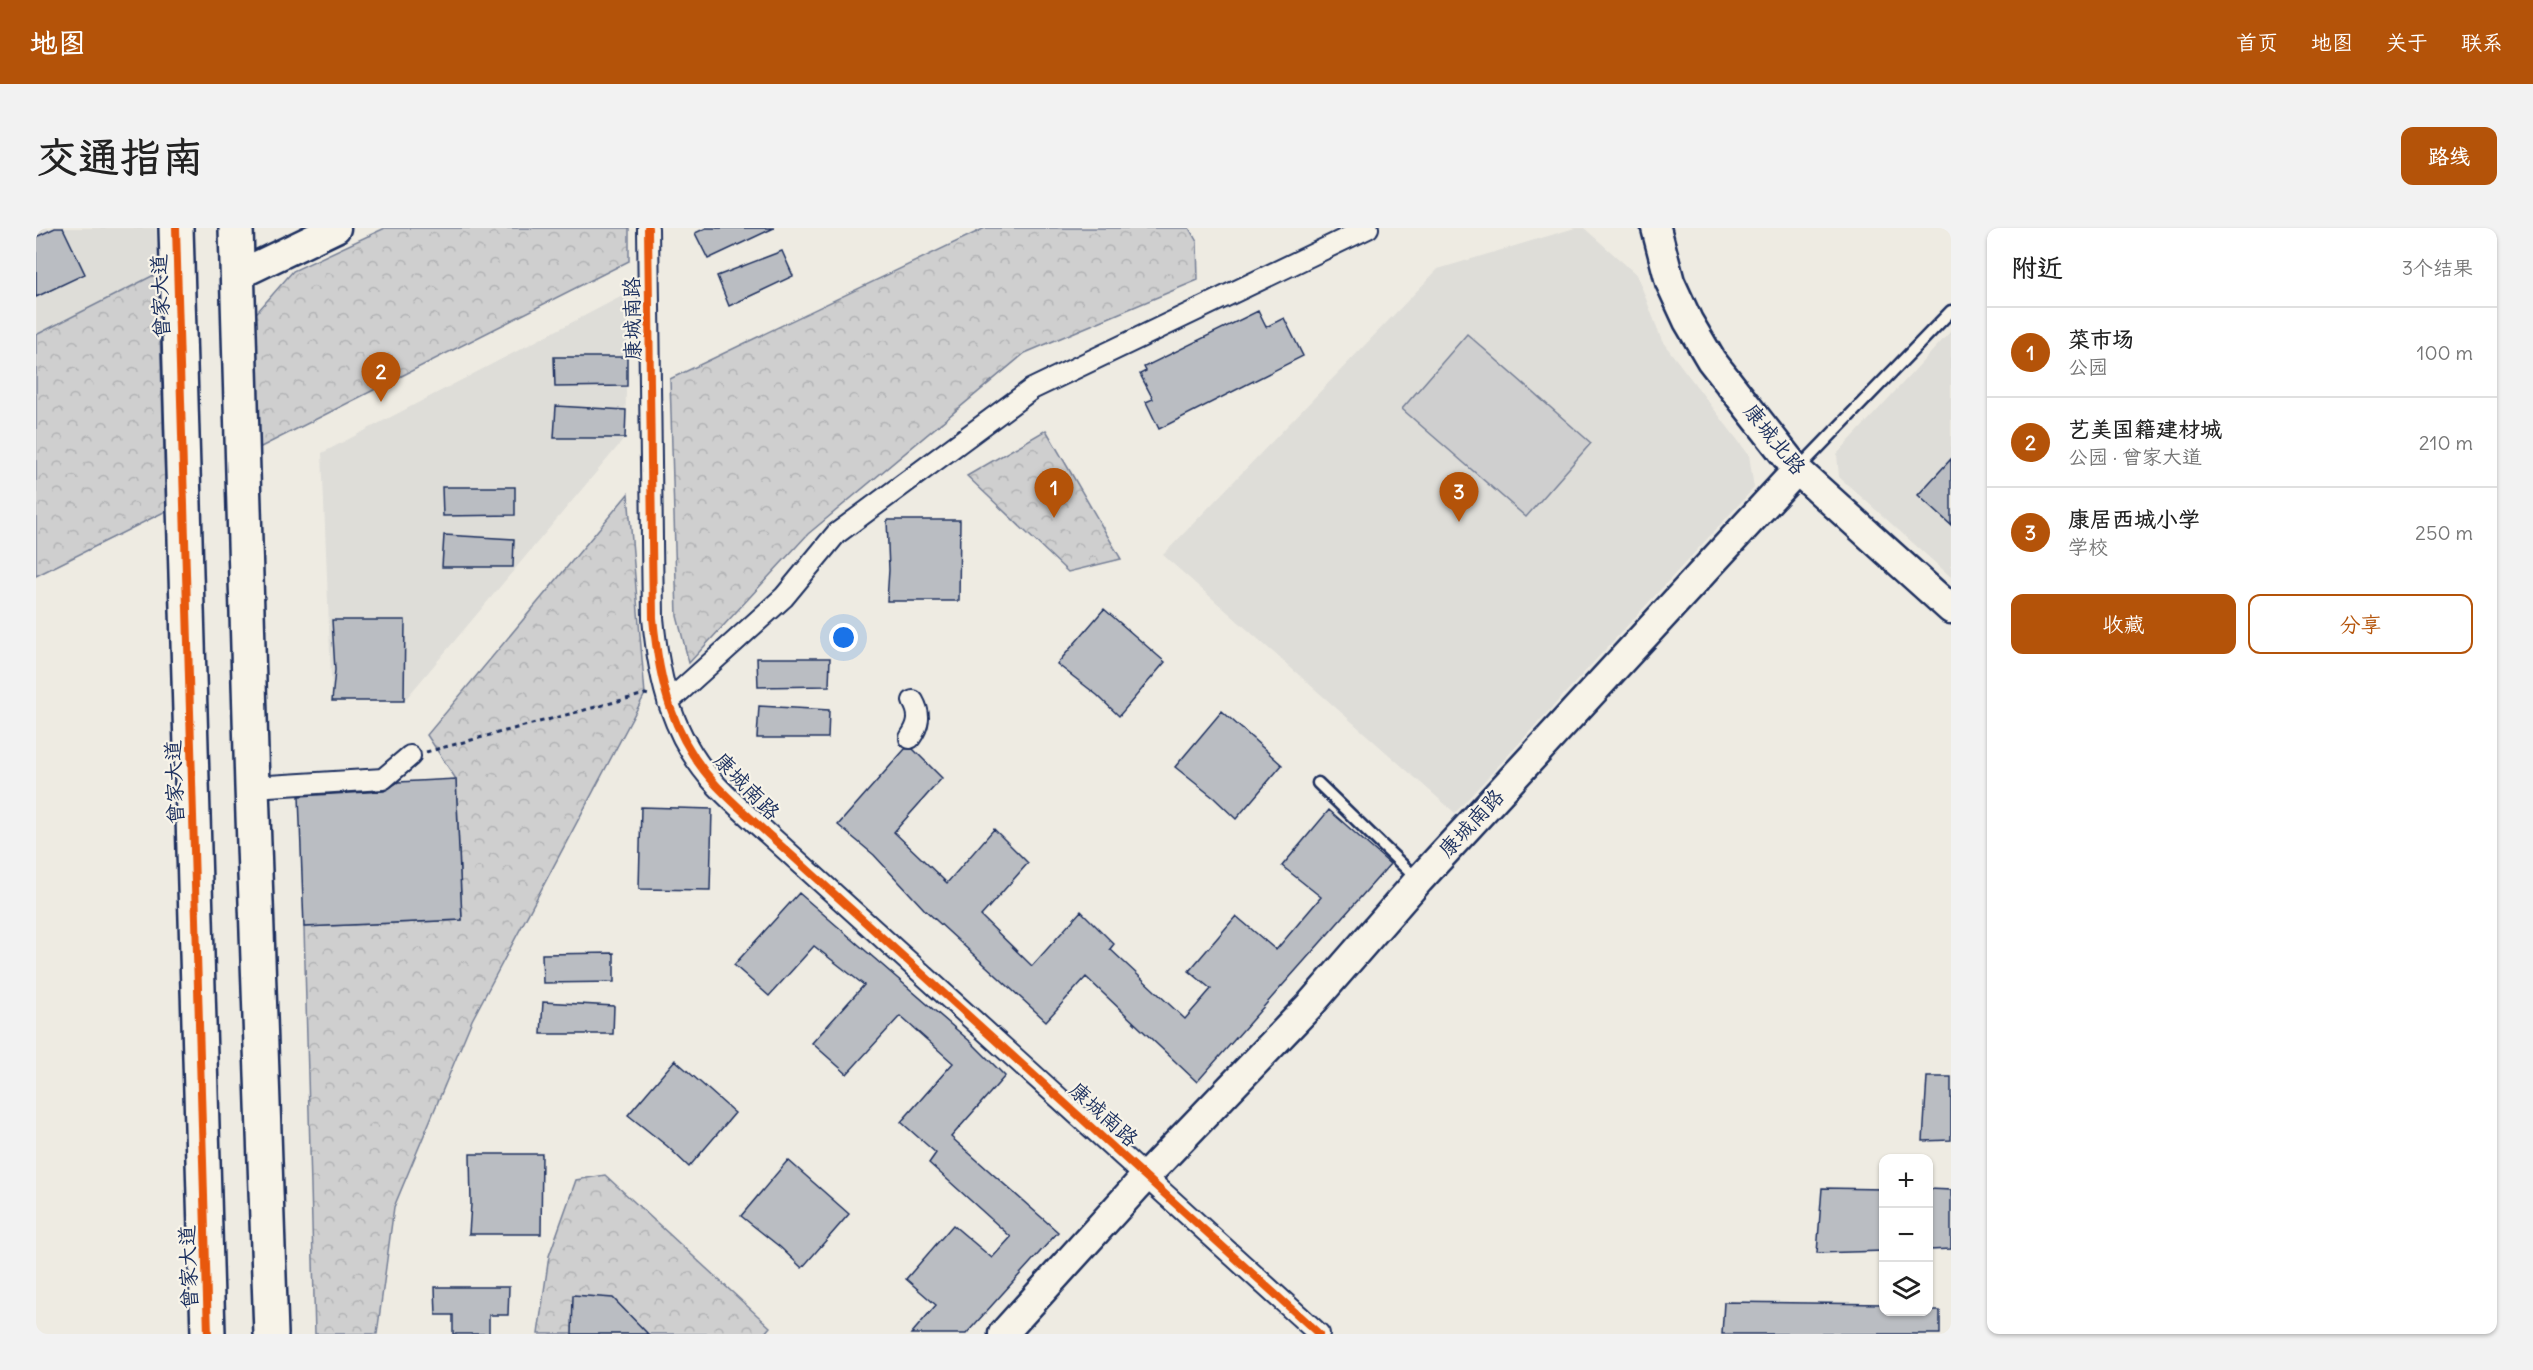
<!DOCTYPE html>
<html lang="zh">
<meta charset="utf-8">
<style>
:root{--surface:#fff;--page:#f2f2f2;--text:#222;--muted:#767676;--line:#e0e0e0;--accent:#b45309}
body{margin:0;font-family:Delius,"LXGW WenKai TC",sans-serif;background:var(--page);color:var(--text)}
.controls{position:absolute;right:18px;bottom:18px;display:grid;overflow:hidden;border-radius:12px;box-shadow:0 2px 4px #0004}
.controls button{width:54px;height:54px;display:grid;place-items:center;padding:0;border:0;border-bottom:2px solid var(--line);background:var(--surface);color:var(--text);font:30px sans-serif}
.you{position:absolute;left:808px;top:410px;width:21px;height:21px;margin:-15px;border:4px solid #fff;border-radius:50%;background:#1a73e8;box-shadow:0 0 0 9px #1a73e833}
.badge{display:grid;place-items:center;width:39px;height:39px;border-radius:50%;background:var(--accent);color:#fff;font-size:20px;font-weight:700}
.pin{position:absolute;translate:-50% -50px;filter:drop-shadow(0 2px 3px #0008)}
.pin::after{content:'';position:absolute;top:32px;width:21px;height:18px;background:inherit;clip-path:polygon(0 0,100% 0,50% 100%)}
.list{margin:0;padding:0;list-style:none}
h2{display:flex;justify-content:space-between;align-items:center;height:78px;margin:0;padding:0 24px;font-size:26px}
h2 small{font-size:20px;font-weight:400;color:var(--muted)}
.list li{display:grid;grid-template-columns:39px 1fr auto;gap:18px;align-items:center;box-sizing:border-box;height:90px;padding:0 24px;border-top:2px solid var(--line)}
.list b{display:block;font-size:22px;white-space:nowrap}
.list p{margin:0;font-size:20px;white-space:nowrap;color:var(--muted)}
.list em{font-size:20px;font-style:normal;color:var(--muted)}
.actions{display:flex;gap:12px;padding:18px 24px}
.actions a{flex:1;padding:14px 0;border:2px solid var(--accent);border-radius:12px;text-align:center;font-size:21px;color:var(--accent)}
.actions .main{background:var(--accent);color:#fff}
.icon{flex:none;width:33px;height:33px;fill:none;stroke:currentColor;stroke-width:2;stroke-linecap:round;stroke-linejoin:round}
.map{position:relative;flex:none;width:1915px;height:1106px;overflow:hidden;border-radius:12px}
header{display:flex;align-items:center;gap:36px;box-sizing:border-box;height:84px;padding:0 30px;background:var(--accent);color:#fff}
header strong{font-size:28px}
nav{display:flex;gap:33px;margin-inline-start:auto;font-size:21px}
.intro{display:flex;align-items:center;justify-content:space-between;box-sizing:border-box;height:144px;padding:0 36px}
h1{margin:0;font-size:42px}
.button{padding:15px 27px;border-radius:12px;background:var(--accent);color:#fff;font-size:21px;font-weight:700}
main{display:flex;gap:36px;padding:0 36px}
aside{flex:1;background:var(--surface);border-radius:12px;box-shadow:0 2px 4px #0004}
.map>svg:first-child{display:block}
.built{fill:#deddd8}
.grass{fill:#cfcfcf;stroke:#757f96;stroke-width:1.5}
.park{fill:url(#park-crowns);stroke:#757f96;stroke-width:1.5}
.building{fill:#babdc2;stroke:#1b2f5e;stroke-width:1.5}
.lines{fill:none;stroke-linecap:round;stroke-linejoin:round}
.lane-casing{stroke:#1b2f5e;stroke-width:15}
.street-casing{stroke:#1b2f5e;stroke-width:24}
.secondary-casing{stroke:#1b2f5e;stroke-width:33}
.highway-casing{stroke:#1b2f5e;stroke-width:38}
.path{stroke:#1b2f5e;stroke-width:3;stroke-dasharray:4.5 4.5;stroke-linecap:butt}
.lane{stroke:#f7f3e8;stroke-width:10}
.street{stroke:#f7f3e8;stroke-width:20}
.secondary{stroke:#f7f3e8;stroke-width:28}
.highway{stroke:#f7f3e8;stroke-width:33}
.cycleway-casing{stroke:#f7f3e8;stroke-width:11}
.cycleway{stroke:#e8590c;stroke-width:8}
.labels{text-anchor:middle;dominant-baseline:central;stroke-width:4.5;stroke-linejoin:round;paint-order:stroke}
.street-label{font-size:21px;fill:#1b2f5e;stroke:#f7f3e8}
</style>
<header>
<strong>地图</strong>
<nav><a>首页</a><a>地图</a><a>关于</a><a>联系</a></nav>
</header>
<div class="intro"><h1>交通指南</h1><a class="button">路线</a></div>
<main>
<div class="map">
<svg width="1915" height="1106" viewBox="0 0 1915 1106">
<defs>
<pattern id="park-crowns" width="20" height="18" patternUnits="userSpaceOnUse" patternTransform="scale(1.5)"><rect width="20" height="18" fill="#cfcfcf"/><path d="M2 6a3 3 0 1 1 6 0M12 15a3 3 0 1 1 6 0" fill="none" stroke="#b1b2b4"/></pattern>
</defs>
<rect width="100%" height="100%" fill="#eeebe2"/>
<filter id="ink" filterUnits="userSpaceOnUse"><feTurbulence type="fractalNoise" baseFrequency=".0167" numOctaves="2"/><feDisplacementMap in="SourceGraphic" scale="12" xChannelSelector="R" yChannelSelector="G"/><feConvolveMatrix kernelMatrix="1 2 1 2 8 2 1 2 1" color-interpolation-filters="sRGB"/></filter>
<g filter="url(#ink)">
<path class="built" d="M0,0H120L122,45L0,107Z
M1539,0H1548L1601,47L1626,113L1713,227L1718,260L1419,585L1127,327L1402,41Z
M592,65L589,210L368,473H296L286,225Z
M1915,103V349L1803,249L1801,226Z"/>
<path class="grass" d="M1431,106L1555,215L1490,289L1366,181Z"/>
<path class="park" d="M349,0H593V33L221,221L216,90L257,43Z
M949,0H1153L1161,14L1162,52L989,125L772,306L653,435L641,388L634,151Z
M122,45L130,283L0,348V107Z
M1010,202L1085,331L1032,344L931,248Z
M592,266L609,466L436,792L358,979L341,1106H279L268,699L426,692L420,551L391,507Z
M569,947L734,1099L728,1106H502L513,1028L540,952Z"/>
<path class="building" d="M19,0H27L49,46L0,69V9Z
M670,0H738L672,31L659,5Z
M746,23L757,48L693,78L681,48Z
M1222,83L1230,99L1248,90L1267,128L1123,201L1110,174L1117,171L1104,146L1110,143L1108,139Z
M518,129H591V158L519,159Z
M520,178L590,182L589,210H518Z
M1915,231V297L1882,267Z
M406,259H479V287L407,288Z
M851,292H924L923,373H851L853,342Z
M408,307L478,311L477,339H406Z
M1068,381L1129,434L1083,488L1061,467L1021,436Z
M296,392H369L368,473H296L299,442Z
M721,430H794L793,458L722,459Z
M723,478L793,482L792,510H721Z
M1186,483L1246,537L1200,591L1178,570L1139,539Z
M869,521H877L906,550L858,604L911,655L958,601L992,635L945,688L996,738L1045,683L1078,716L1074,721L1149,791L1175,761L1153,743L1200,688L1240,722L1285,669L1246,638L1293,582L1354,636L1161,854L1050,749L1010,793L888,681L838,627L802,597Z
M420,551L426,692L268,699L263,568L348,563L362,554Z
M605,579L676,581L674,662L603,661Z
M763,665L936,815L969,848L915,909L1022,1004L930,1106H875L900,1077L870,1051L917,997L956,1030L975,1009L893,935L900,925L865,894L917,835L864,788L811,846L776,815L828,757L778,718L733,768L698,737Z
M578,725V754L507,755L506,726Z
M507,774L578,778L577,806H505Z
M639,832L699,885L653,939L631,918L592,887Z
M1891,849H1915V912L1887,913Z
M434,926H506L505,1006H433L435,976Z
M752,932L813,986L766,1040L744,1019L705,988Z
M1786,960L1848,961V1023L1781,1025Z
M1893,961L1915,962V1021L1893,1022Z
M399,1059H473L472,1087H453V1106H417V1087H400Z
M537,1067L577,1070L612,1106H536Z
M1688,1074L1848,1076V1083H1904V1106H1686Z"/>
<g class="lines">
<defs>
<path id="lane" d="M1761,242L1915,83
M1282,555L1381,651"/>
<path id="street" d="M612,0L617,390C623,453 636,510 681,558C703,581 728,602 752,624L1283,1106
M632,474L748,369L800,306L996,161L1332,0
M874,510C883,497 885,487 877,473
M216,559L347,551L374,528"/>
<path id="secondary" d="M1620,0L1634,54L1652,93L1675,132L1761,242L1915,381
M202,47L300,0
M967,1106L1109,949L1273,778L1383,652L1761,242"/>
<path id="highway" d="M140,0L172,1106
M200,0L216,559L235,1106"/>
</defs>
<use href="#lane" class="lane-casing"/>
<use href="#street" class="street-casing"/>
<use href="#secondary" class="secondary-casing"/>
<use href="#highway" class="highway-casing"/>
<path class="path" d="M390,524L609,466L613,467"/>
<use href="#lane" class="lane"/>
<use href="#street" class="street"/>
<use href="#secondary" class="secondary"/>
<use href="#highway" class="highway"/>
<defs>
<path id="cycleway" d="M140,0L172,1106
M612,0L617,390C623,453 636,510 681,558C703,581 728,602 752,624L1283,1106"/>
</defs>
<use href="#cycleway" class="cycleway-casing"/>
<use href="#cycleway" class="cycleway"/>
</g>
</g>
<g class="labels">
<g class="street-label">
<text transform="translate(124 68) rotate(-92)">曾家大道</text>
<text transform="translate(596 91) rotate(-91)">康城南路</text>
<text transform="translate(1739 211) rotate(51)">康城北路</text>
<text transform="translate(138 554) rotate(-92)">曾家大道</text>
<text transform="translate(711 558) rotate(46)">康城南路</text>
<text transform="translate(1435 595) rotate(-47)">康城南路</text>
<text transform="translate(1068 886) rotate(42)">康城南路</text>
<text transform="translate(152 1039) rotate(-92)">曾家大道</text>
</g>
</g>
</svg>
<div class="controls">
<button>+</button>
<button>−</button>
<button><svg class="icon" aria-label="layers" viewBox="0 0 24 24"><path d="M12 4l9 5-9 5-9-5zM3 14l9 5 9-5"/></svg></button>
</div>
<div class="you"></div>
<div class="pin badge" style="left:1018px;top:290px">1</div>
<div class="pin badge" style="left:345px;top:174px">2</div>
<div class="pin badge" style="left:1423px;top:294px">3</div>
</div>
<aside>
<h2>附近<small>3个结果</small></h2>
<ul class="list">
<li><span class="badge">1</span><div><b>菜市场</b><p>公园</p></div><em>100 m</em></li>
<li><span class="badge">2</span><div><b>艺美国籍建材城</b><p>公园 · 曾家大道</p></div><em>210 m</em></li>
<li><span class="badge">3</span><div><b>康居西城小学</b><p>学校</p></div><em>250 m</em></li>
</ul>
<div class="actions"><a class="main">收藏</a><a>分享</a></div>
</aside>
</main>
